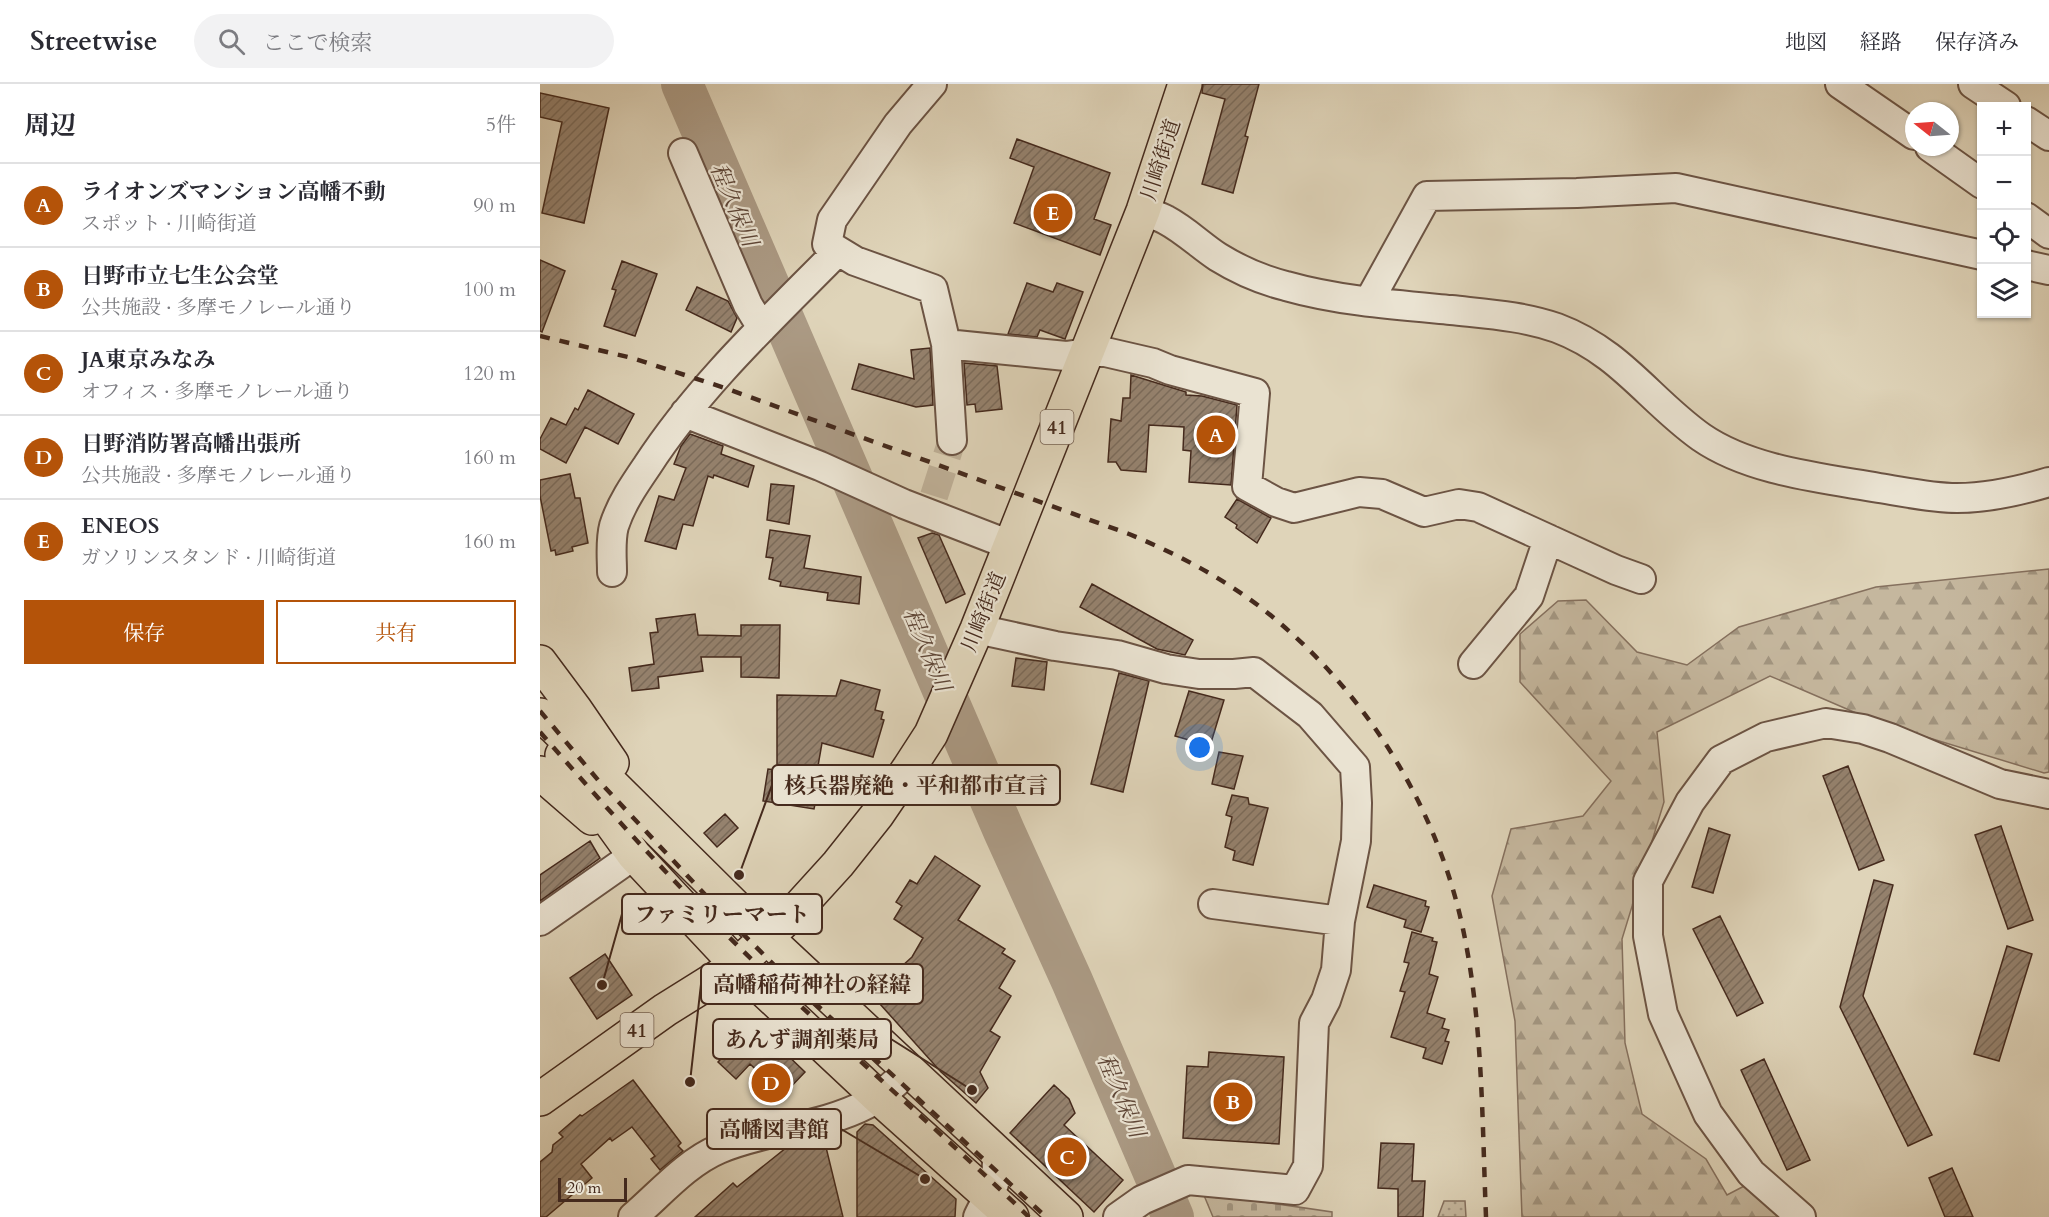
<!DOCTYPE html>
<html lang="ja">
<meta charset="utf-8">
<style>
:root{--surface:#fff;--page:#f2f2f3;--text:#2b2b33;--muted:#7c7c81;--line:#e1e1e2;--accent:#b45309}
body{margin:0;font-family:Cardo,"Noto Serif JP",serif;background:var(--page);color:var(--text)}
.controls{position:absolute;right:18px;top:18px;display:grid;overflow:hidden;border-radius:0px;box-shadow:0 2px 4px #0004}
.controls button{width:54px;height:54px;display:grid;place-items:center;padding:0;border:0;border-bottom:2px solid var(--line);background:var(--surface);color:var(--text);font:30px sans-serif}
.compass{position:absolute;left:1365px;top:18px;width:54px;height:54px;border-radius:50%;background:var(--surface);box-shadow:0 2px 4px #0004;rotate:287deg}
.scale{position:absolute;left:18px;bottom:15px;width:69px;box-sizing:border-box;padding-left:6px;border:3px solid #452a1d;border-top:0;font-size:16px;line-height:21px;white-space:nowrap;color:#452a1d;-webkit-text-stroke:4px #eae3d2;paint-order:stroke}
.you{position:absolute;left:660px;top:664px;width:21px;height:21px;margin:-15px;border:4px solid #fff;border-radius:50%;background:#1a73e8;box-shadow:0 0 0 9px #1a73e833}
.badge{display:grid;place-items:center;width:39px;height:39px;border-radius:50%;background:var(--accent);color:#fff;font-size:20px;font-weight:700}
.pin{position:absolute;translate:-50% -50%;border:3px solid #fff;box-shadow:0 2px 6px #0006}
.list{margin:0;padding:0;list-style:none}
h2{display:flex;justify-content:space-between;align-items:center;height:78px;margin:0;padding:0 24px;font-size:26px}
h2 small{font-size:20px;font-weight:400;color:var(--muted)}
.list li{display:grid;grid-template-columns:39px 1fr auto;gap:18px;align-items:center;box-sizing:border-box;height:84px;padding:0 24px;border-top:2px solid var(--line)}
.list b{display:block;font-size:22px;white-space:nowrap}
.list p{margin:0;font-size:20px;white-space:nowrap;color:var(--muted)}
.list em{font-size:20px;font-style:normal;color:var(--muted)}
.actions{display:flex;gap:12px;padding:18px 24px}
.actions a{flex:1;padding:14px 0;border:2px solid var(--accent);border-radius:0px;text-align:center;font-size:21px;color:var(--accent)}
.actions .main{background:var(--accent);color:#fff}
.icon{flex:none;width:33px;height:33px;fill:none;stroke:currentColor;stroke-width:2;stroke-linecap:round;stroke-linejoin:round}
.map{position:relative;flex:none;width:1509px;height:1133px;overflow:hidden}
header{display:flex;align-items:center;gap:36px;box-sizing:border-box;height:84px;padding:0 30px;background:var(--surface);border-bottom:2px solid var(--line)}
header strong{font-size:28px}
nav{display:flex;gap:33px;margin-inline-start:auto;font-size:21px}
.search{width:420px;height:54px;background:var(--page);display:flex;align-items:center;gap:15px;box-sizing:border-box;padding:0 21px;border-radius:33px;color:var(--muted);font-size:22px}
main{display:flex}
aside{flex:1;background:var(--surface)}
.map>svg:first-child{display:block}
.grass{fill:url(#grass-dots);stroke:#85705e;stroke-width:1.5}
.forest{fill:url(#forest-firs);stroke:#85705e;stroke-width:1.5}
.cemetery{fill:url(#cemetery-stones);stroke:#85705e;stroke-width:1.5}
.lines{fill:none;stroke-linecap:round;stroke-linejoin:round}
.river{stroke:#ab9a84;stroke-width:42}
.building{fill:url(#building-hatch);stroke:#452a1d;stroke-width:1.5}
.minor-tunnel{stroke:#c0b29a;stroke-width:28;stroke-dasharray:28 14;stroke-linecap:butt}
.minor-casing{stroke:#6c5444;stroke-width:32}
.major-casing{stroke:#452a1d;stroke-width:36}
.minor{stroke:#eae3d2;stroke-width:28}
.major{stroke:#dfd4b9;stroke-width:33}
.rail{stroke:#452a1d;stroke-width:4.5;stroke-dasharray:10 10;stroke-linecap:butt}
.labels{text-anchor:middle;dominant-baseline:central;stroke-width:4.5;stroke-linejoin:round;paint-order:stroke}
.shield{fill:#eae3d2;stroke:#766253;stroke-width:1.5}
.shield-label{font-size:20px;font-weight:bold;fill:#452a1d}
.street-label{font-size:21px;fill:#452a1d;stroke:#eae3d2}
.water-label{font-size:22px;font-style:italic;fill:#5e4637;stroke:#eae3d2}
.leader{fill:none;stroke:#452a1d;stroke-width:2}
.callout-dot{fill:#452a1d;stroke:#eae3d2;stroke-width:2}
.callout{fill:#eae3d2;stroke:#452a1d;stroke-width:2}
.callout-label{font-size:22px;text-anchor:middle;font-weight:bold;fill:#452a1d}
</style>
<header>
<strong>Streetwise</strong>
<div class="search"><svg class="icon" aria-label="search" viewBox="0 0 24 24"><circle cx="10" cy="10" r="6"/><path d="M15 15l6 6"/></svg>ここで検索</div>
<nav><a>地図</a><a>経路</a><a>保存済み</a></nav>
</header>
<main>
<aside>
<h2>周辺<small>5件</small></h2>
<ul class="list">
<li><span class="badge">A</span><div><b>ライオンズマンション高幡不動</b><p>スポット · 川崎街道</p></div><em>90 m</em></li>
<li><span class="badge">B</span><div><b>日野市立七生公会堂</b><p>公共施設 · 多摩モノレール通り</p></div><em>100 m</em></li>
<li><span class="badge">C</span><div><b>JA東京みなみ</b><p>オフィス · 多摩モノレール通り</p></div><em>120 m</em></li>
<li><span class="badge">D</span><div><b>日野消防署高幡出張所</b><p>公共施設 · 多摩モノレール通り</p></div><em>160 m</em></li>
<li><span class="badge">E</span><div><b>ENEOS</b><p>ガソリンスタンド · 川崎街道</p></div><em>160 m</em></li>
</ul>
<div class="actions"><a class="main">保存</a><a>共有</a></div>
</aside>
<div class="map">
<svg width="1509" height="1133" viewBox="0 0 1509 1133">
<defs>
<pattern id="grass-dots" width="8" height="8" patternUnits="userSpaceOnUse" patternTransform="scale(1.5)"><rect width="8" height="8" fill="#c5b79e"/><path d="M2 2h.1M6 6h.1" fill="none" stroke="#a29580" stroke-width="1.8" stroke-linecap="round"/></pattern>
<pattern id="forest-firs" width="22" height="20" patternUnits="userSpaceOnUse" patternTransform="scale(1.5)"><rect width="22" height="20" fill="#c5b79e"/><path d="M5 1l3.5 6h-7zM16 11l3.5 6h-7z" fill="#a29580"/></pattern>
<pattern id="cemetery-stones" width="16" height="16" patternUnits="userSpaceOnUse" patternTransform="scale(1.5)"><rect width="16" height="16" fill="#c5b79e"/><path d="M2 7V4a2 2 0 0 1 4 0v3zM10 15v-3a2 2 0 0 1 4 0v3z" fill="#a29580"/></pattern>
<pattern id="building-hatch" width="6" height="6" patternUnits="userSpaceOnUse" patternTransform="scale(1.5)"><rect width="6" height="6" fill="#95826e"/><path d="M-1 1l2-2M0 6l6-6M5 7l2-2" fill="none" stroke="#7b6b5a"/></pattern>
</defs>
<rect width="100%" height="100%" fill="#dfd4b9"/>
<filter id="stains"><feTurbulence type="fractalNoise" baseFrequency=".00333" numOctaves="4"/><feColorMatrix values="0 0 0 0 .2 0 0 0 0 .09 0 0 0 0 .02 0 0 0 .5 -.17"/></filter>
<radialGradient id="worn" r=".72"><stop offset=".6" stop-color="#630" stop-opacity="0"/><stop offset="1" stop-color="#630" stop-opacity=".3"/></radialGradient>
<path class="grass" d="M904,1117H925L926,1133H898Z"/>
<path class="forest" d="M1509,485V688L1504,689L1337,638L1230,592L1117,648L1124,718L1082,855L1085,959L1102,1030L1166,1075L1187,1111L1210,1099L1244,1133H982L975,937L952,812L971,745L1043,732L1071,697L980,598V550L1018,517L1046,516L1097,568L1147,581L1199,543L1336,503Z"/>
<path class="cemetery" d="M663,1109L792,1128V1133H673Z"/>
<g class="lines">
<path class="river" d="M142,0L464,747L532,897L633,1133"/>
</g>
<path class="building" d="M663,0H719L705,52L708,53L693,109L662,100L685,15L662,9Z
M0,9L69,24L44,139L2,129L22,38L0,33Z
M477,55L570,89L554,135L571,141L560,171L474,139L494,83L470,74Z
M0,176L25,187L2,248L0,247Z
M82,177L117,190L95,252L64,242L76,206L72,205Z
M487,199L513,208L517,199L543,208L525,255L500,246L497,253L468,250Z
M157,203L188,217L197,234L191,248L146,226Z
M390,264L393,321L376,323L312,305L319,280L374,295L371,266Z
M424,279L457,282L462,325L436,328L435,320L427,321Z
M591,291L646,308V311L662,312L697,321L691,401L649,398L651,367L643,366L644,343L609,341L606,388L581,386L576,378H568L571,335L581,337L583,314H590Z
M48,306L94,330L78,360L45,343L26,379L0,365V355L11,334L26,341L35,324L38,326Z
M150,350L183,362L181,370L214,382L208,403L174,391L173,394L168,392L153,442L143,440L136,465L105,457L119,412L134,416L146,384L134,380L141,362Z
M30,390L35,414H40L48,459L32,463L33,467L16,471L15,466L11,467L0,412V396Z
M231,400L254,402L249,440L227,436Z
M697,415L731,434L717,459L696,444L697,441L685,433Z
M230,446L270,452L264,484L321,493L319,520L287,516L288,509L240,502L241,498L229,495L233,474L226,473Z
M392,449L399,451L425,510L406,519L378,454Z
M552,500L653,556L645,571L617,565L540,523Z
M155,530L158,551L201,552V541H240L239,594L201,593V573H161L163,587L118,593L119,604L92,607L89,584L114,580L110,549L118,548L116,535Z
M476,574L507,578L504,606L472,602Z
M579,589L609,597L583,708L551,700Z
M301,596L340,606L335,626L343,628L341,635L344,636L333,673L282,659L274,705L278,706L274,725L223,717L228,685L237,686V611L296,612Z
M649,607L684,616L670,662L635,652Z
M679,668L703,672L694,705L672,700Z
M1308,682L1344,776L1319,786L1283,692Z
M692,711L708,714L709,720L728,724L713,781L693,776L695,767L685,763L692,733L686,731Z
M185,730L198,744L177,763L164,749Z
M1461,742L1493,836L1468,845L1435,751Z
M1169,744L1190,751L1173,809L1152,803Z
M50,757L60,774L0,817V791Z
M395,772L440,802L418,836L465,865L462,869L475,877L459,904L471,912L450,947L460,953L440,988L448,1004L436,1019L401,988L331,910L372,873L383,854L354,835L362,822L356,818L370,796L377,800Z
M1334,796L1353,801L1323,912L1392,1051L1368,1062L1300,923Z
M834,801L886,817L885,822L889,823L881,848L864,843L866,836L827,823Z
M1180,832L1223,919L1197,932L1153,845Z
M872,848L893,854L892,857L897,858L889,890L898,893L887,929L905,935L902,944L909,946L905,957L909,958L902,980L883,974L886,964L851,953L865,908L860,907L869,879L864,878Z
M1467,862L1492,870L1459,977L1434,970Z
M65,870L92,911L57,935L30,894Z
M215,940L265,988L243,1011L210,980L196,995L178,978Z
M669,968L744,973L739,1060L643,1054L647,982L668,983Z
M1224,975L1270,1076L1247,1086L1201,986Z
M93,996L141,1059L138,1062L143,1067L120,1086L111,1075L115,1072L92,1043L72,1057L70,1054L41,1080L52,1094L6,1133H0V1078L12,1068L13,1061L23,1053L19,1049L40,1031L42,1032Z
M514,1001L529,1015L535,1029L524,1041L583,1096L554,1128L470,1049Z
M325,1040L333,1041L416,1115L415,1133H317V1048Z
M284,1055L303,1133H155L193,1099L197,1103L246,1064Z
M841,1059L874,1060L872,1097H885L883,1133H858V1105L838,1104Z
M1412,1084L1433,1133H1405L1389,1094Z"/>
<g class="lines">
<path class="minor-tunnel" d="M394,412L412,356"/>
<defs>
<path id="minor" d="M392,0L358,40L292,136L287,160L315,177L393,205L406,260L412,356
M1300,0L1374,51
M1433,0L1466,22
M1486,37L1509,52
M1390,63L1442,100
M143,69L208,221L222,244
M603,127C611,130 619,132 626,136C645,146 661,162 678,173C699,186 722,196 746,202C799,217 856,221 911,226C947,230 983,232 1017,244C1081,268 1109,316 1161,353C1210,387 1282,394 1339,404C1365,408 1391,414 1417,414C1449,414 1479,407 1509,398
M1486,133L1509,150
M1486,181L1509,186
M829,217L887,112L1037,109L1136,104L1442,171
M406,260L526,272L561,267L613,279L630,286L715,309L707,402L736,418L754,424L819,408L842,410L884,428L919,420L938,423L1076,486L1101,495
M145,329L280,382L364,420L470,461
M72,488C72,473 70,457 74,442C81,420 94,401 107,382C159,302 231,235 298,167
M437,545L515,562L577,571L626,585L659,590H694L714,588L770,631L815,683L817,719L816,757L800,837L796,886L786,916L774,939L768,1082L755,1106L648,1096L602,1116L578,1133
M933,580L989,512L1008,455
M673,820L800,837
M0,837L94,771
M93,1133C120,1110 146,1079 179,1065C226,1045 281,1044 327,1020C343,1012 356,997 370,986
M438,1133C451,1106 460,1098 456,1067
M1261,1133L1211,1089L1168,1030L1123,930L1108,852V797L1150,718L1181,676L1226,653L1286,639L1323,645L1350,654L1460,700L1509,710"/>
<path id="major" d="M0,578L35,625L72,679
M0,631L15,644L227,854L526,1133
M22,671L94,771L197,881L338,1013L472,1133
M0,689L52,734
M0,1015L125,926L197,881L258,824L298,780L337,731L369,684L391,650L437,545L603,127L645,0"/>
</defs>
<use href="#minor" class="minor-casing"/>
<use href="#major" class="major-casing"/>
<use href="#minor" class="minor"/>
<use href="#major" class="major"/>
<path class="rail" d="M0,252L92,274L185,304L589,450C635,469 679,492 719,522C821,601 896,718 923,845C943,939 942,1037 946,1133
M0,627L58,696L185,832L239,886L506,1133
M0,648C74,733 151,818 233,896C317,976 405,1052 489,1133"/>
</g>
<g class="labels">
<g class="shield">
<rect x="500.5" y="326" width="33" height="34" rx="4.5"/>
<rect x="80.5" y="929" width="33" height="34" rx="4.5"/>
</g>
<g class="shield-label">
<text x="517" y="343">41</text>
<text x="97" y="946">41</text>
</g>
<g class="street-label">
<text transform="translate(621 76) rotate(-72)">川崎街道</text>
<text transform="translate(444 528) rotate(-68)">川崎街道</text>
</g>
<g class="water-label">
<text transform="translate(194 121) rotate(67)">程久保川</text>
<text transform="translate(387 566) rotate(67)">程久保川</text>
<text transform="translate(581 1012) rotate(67)">程久保川</text>
</g>
</g>
<path class="leader" d="M199 791L232 701M62 901L82 830M150 998L161 900M432 1006L351 955M385 1095L301 1045"/>
<g class="callout-dot">
<circle cx="199" cy="791" r="6"/>
<circle cx="62" cy="901" r="6"/>
<circle cx="150" cy="998" r="6"/>
<circle cx="432" cy="1006" r="6"/>
<circle cx="385" cy="1095" r="6"/>
</g>
<g class="callout">
<rect x="232" y="681" width="288" height="40" rx="6"/>
<rect x="82" y="810" width="200" height="40" rx="6"/>
<rect x="161" y="880" width="222" height="40" rx="6"/>
<rect x="173" y="935" width="178" height="40" rx="6"/>
<rect x="167" y="1025" width="134" height="40" rx="6"/>
</g>
<g class="callout-label">
<text x="376" y="709">核兵器廃絶・平和都市宣言</text>
<text x="182" y="838">ファミリーマート</text>
<text x="272" y="908">高幡稲荷神社の経緯</text>
<text x="262" y="963">あんず調剤薬局</text>
<text x="234" y="1053">高幡図書館</text>
</g>
<rect width="100%" height="100%" filter="url(#stains)"/>
<rect width="100%" height="100%" fill="url(#worn)"/>
</svg>
<div class="controls">
<button>+</button>
<button>−</button>
<button><svg class="icon" aria-label="locate" viewBox="0 0 24 24"><circle cx="12" cy="12" r="6"/><path d="M12 2v4M12 18v4M2 12h4M18 12h4"/></svg></button>
<button><svg class="icon" aria-label="layers" viewBox="0 0 24 24"><path d="M12 4l9 5-9 5-9-5zM3 14l9 5 9-5"/></svg></button>
</div>
<svg class="compass" viewBox="-18 -18 36 36"><path d="M0-13l5 13h-10z" fill="#e53935"/><path d="M0 13l5-13h-10z" fill="#7c7c81"/></svg>
<div class="scale">20 m</div>
<div class="you"></div>
<div class="pin badge" style="left:676px;top:351px">A</div>
<div class="pin badge" style="left:693px;top:1018px">B</div>
<div class="pin badge" style="left:527px;top:1073px">C</div>
<div class="pin badge" style="left:231px;top:999px">D</div>
<div class="pin badge" style="left:513px;top:129px">E</div>
</div>
</main>
